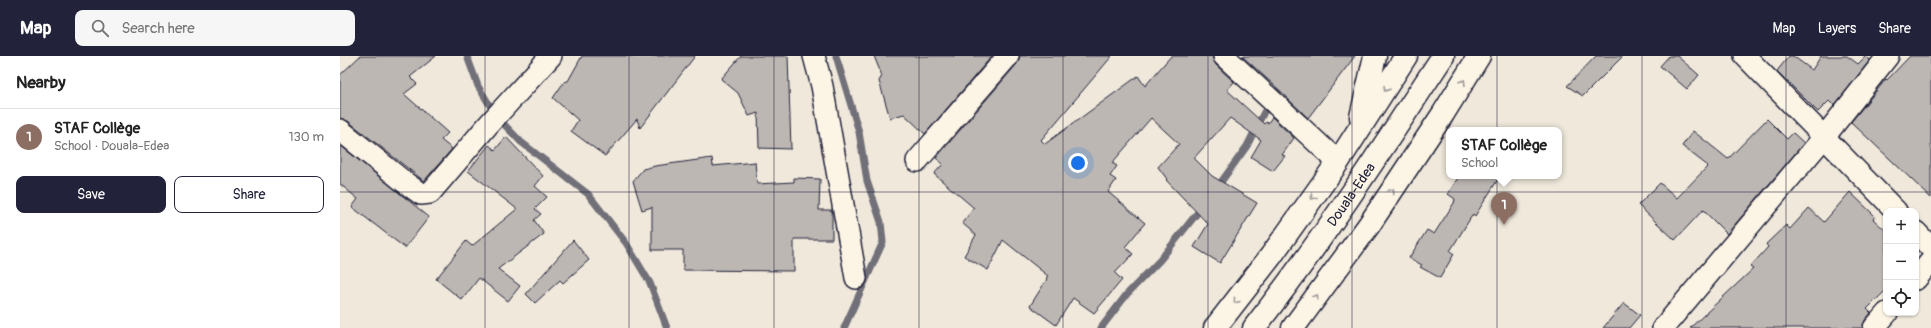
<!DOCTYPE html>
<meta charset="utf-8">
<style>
:root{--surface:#fff;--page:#f6f6f6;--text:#222;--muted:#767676;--line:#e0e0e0;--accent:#22223b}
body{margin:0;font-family:Pangolin,sans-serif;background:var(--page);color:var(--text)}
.controls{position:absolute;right:12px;bottom:12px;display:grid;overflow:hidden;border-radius:8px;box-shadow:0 1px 3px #0004}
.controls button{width:36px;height:36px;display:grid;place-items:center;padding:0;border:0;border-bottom:1px solid var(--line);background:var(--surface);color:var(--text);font:20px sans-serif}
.you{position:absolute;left:738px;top:107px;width:14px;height:14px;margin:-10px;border:3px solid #fff;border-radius:50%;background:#1a73e8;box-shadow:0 0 0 6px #1a73e833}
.badge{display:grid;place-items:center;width:26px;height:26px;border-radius:50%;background:var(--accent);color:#fff;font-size:13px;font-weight:700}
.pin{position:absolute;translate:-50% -33px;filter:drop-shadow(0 1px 2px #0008)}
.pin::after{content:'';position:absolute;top:21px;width:14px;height:12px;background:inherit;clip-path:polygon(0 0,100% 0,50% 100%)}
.popup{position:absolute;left:1106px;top:71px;width:116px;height:52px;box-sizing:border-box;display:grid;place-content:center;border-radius:8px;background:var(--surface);filter:drop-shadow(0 1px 3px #0005);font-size:13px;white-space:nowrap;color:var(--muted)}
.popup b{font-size:15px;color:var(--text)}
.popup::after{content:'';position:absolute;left:50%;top:100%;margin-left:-8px;border:8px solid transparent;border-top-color:var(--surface)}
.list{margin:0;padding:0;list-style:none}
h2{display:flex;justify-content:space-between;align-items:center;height:52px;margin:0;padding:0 16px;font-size:17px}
h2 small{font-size:13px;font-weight:400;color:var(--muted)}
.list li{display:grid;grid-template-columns:26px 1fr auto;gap:12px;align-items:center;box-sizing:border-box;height:56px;padding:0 16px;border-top:1px solid var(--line)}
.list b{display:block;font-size:15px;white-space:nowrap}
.list p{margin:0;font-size:13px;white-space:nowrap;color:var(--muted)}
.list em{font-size:13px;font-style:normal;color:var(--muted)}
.actions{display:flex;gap:8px;padding:12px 16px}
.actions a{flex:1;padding:9px 0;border:1px solid var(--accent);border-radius:8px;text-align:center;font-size:14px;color:var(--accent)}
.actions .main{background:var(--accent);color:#fff}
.icon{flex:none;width:22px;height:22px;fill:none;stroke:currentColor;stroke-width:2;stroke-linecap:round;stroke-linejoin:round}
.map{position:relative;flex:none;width:1591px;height:272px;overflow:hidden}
header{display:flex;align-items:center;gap:24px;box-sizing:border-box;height:56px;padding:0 20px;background:var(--accent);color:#fff}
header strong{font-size:19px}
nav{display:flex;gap:22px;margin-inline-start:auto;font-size:14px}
.search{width:280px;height:36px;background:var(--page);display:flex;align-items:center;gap:10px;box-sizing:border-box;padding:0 14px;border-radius:8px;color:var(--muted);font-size:15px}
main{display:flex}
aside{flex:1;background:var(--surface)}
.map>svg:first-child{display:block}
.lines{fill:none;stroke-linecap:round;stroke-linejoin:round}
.stream{stroke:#716f79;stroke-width:7}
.building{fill:#bcb7b3;stroke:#22223b}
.street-casing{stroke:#22223b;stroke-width:24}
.primary-casing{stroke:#22223b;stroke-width:25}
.highway-casing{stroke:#22223b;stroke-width:25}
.street{stroke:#fcf5e5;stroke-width:21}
.primary{stroke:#fcf5e5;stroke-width:22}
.highway{stroke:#fcf5e5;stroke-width:22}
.oneway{stroke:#9a9698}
.grid{fill:none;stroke:#22223b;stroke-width:1;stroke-opacity:0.55}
.labels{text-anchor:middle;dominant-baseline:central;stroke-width:3.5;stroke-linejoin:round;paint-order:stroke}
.street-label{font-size:14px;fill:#22223b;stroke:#fcf5e5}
</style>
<header>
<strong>Map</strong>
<div class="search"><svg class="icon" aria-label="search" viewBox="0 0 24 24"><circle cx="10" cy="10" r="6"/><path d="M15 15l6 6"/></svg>Search here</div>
<nav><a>Map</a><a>Layers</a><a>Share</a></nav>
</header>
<main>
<aside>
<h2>Nearby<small></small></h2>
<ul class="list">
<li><span class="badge" style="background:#8d6e63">1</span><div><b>STAF Collège</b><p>School · Douala-Edea</p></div><em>130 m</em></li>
</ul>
<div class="actions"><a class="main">Save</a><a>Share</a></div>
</aside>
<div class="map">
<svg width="1591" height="272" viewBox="0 0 1591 272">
<rect width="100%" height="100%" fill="#efe8db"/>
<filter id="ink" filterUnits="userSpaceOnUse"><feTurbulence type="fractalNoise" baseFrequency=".025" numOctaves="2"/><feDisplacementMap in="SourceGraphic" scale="8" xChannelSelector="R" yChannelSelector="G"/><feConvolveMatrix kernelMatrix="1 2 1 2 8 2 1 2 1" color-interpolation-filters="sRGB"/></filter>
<g filter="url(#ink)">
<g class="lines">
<path class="stream" d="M127,0L138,30L157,61L181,86L248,138L286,187L310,227L327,272
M496,0L519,76L527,125L541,166L543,186L504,272
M876,133L907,90L924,56L945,26
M761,272L787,238L820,204L862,151"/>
</g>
<path class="building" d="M20,0H96L70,21L77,28L64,38L108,77L101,84L112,93L84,125L8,65L0,62V19Z
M242,0H355L300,72L297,63L265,100L231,75L238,64L213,42L224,26L228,25Z
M401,0H448L451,93L419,92L418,57L409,60L398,37L381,23Z
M534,0H652L585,78L564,58L550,62L539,25L542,20Z
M680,0H772L701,84L705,88L798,20L805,30L831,0H872L876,9L894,26L887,34L924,68L926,66L928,67L932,61L954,82L942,99L945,100L933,115L911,101L921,84L890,62L854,102L872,120L917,147L880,207L854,191L868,168L826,124L827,123L818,111L839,88L811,62L772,107L777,110L770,120L776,124L768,136L805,167L785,191L793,198L775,217L782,224L754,257L733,242L716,269L690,250L707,223L706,222L708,220L663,184L648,214L624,200L636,179L622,167L634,152L594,118L603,108L596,102L677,8Z
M902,0H1015L968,62L947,42V41Z
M1256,0H1283L1243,40L1227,30Z
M1329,0H1337L1359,19L1347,33L1320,10Z
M1449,0H1453L1472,14L1481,0H1507L1518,8L1526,0L1530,4L1494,50L1489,45L1478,56L1437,15Z
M1570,0H1591V142L1511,66L1546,23L1547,24Z
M1427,63L1447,83L1453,77L1464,87L1387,178L1363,154L1335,184L1298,149L1320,127L1337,142L1368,110L1342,90L1353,75L1388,103Z
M166,81L203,120L195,130L207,141L195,153L201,158L194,164L204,178L158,213L180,230L168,245L139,222L122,244L96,223L126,185L132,190L177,153L128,115L149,89L155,94Z
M0,89L89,161L65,192L12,151L18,143L0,128Z
M372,102L373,110L415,106L417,128L454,126V122L480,123L479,154H492V183H454V215L343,214V194H312V151L302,154L293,125L303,113L315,110Z
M1119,120H1160L1135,160L1133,158L1110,195L1114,198L1100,222L1080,211L1082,209L1069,202L1087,174L1094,178L1114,147L1115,143L1108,138Z
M1510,136L1535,160L1533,163L1546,175V234L1527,253L1531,257L1525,264L1522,272H1350L1413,213L1410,211L1428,191L1426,188L1446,169L1450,173L1469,152L1484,166Z
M233,184L249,204L223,227L220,224L195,247L186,238Z
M1284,247L1300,259L1289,272H1263Z"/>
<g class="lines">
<defs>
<path id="street" d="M474,0L482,30L516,222
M884,0L998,106
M1405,0L1556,155
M0,74L63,125L81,138L90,137L148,69L211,0
M577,105L668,0
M1576,176L1591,192
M1576,223L1591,205
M1323,272L1485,80L1548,0
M1534,272L1547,257"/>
<path id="primary" d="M1021,61L1035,0
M875,272L931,200L998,106L1066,0
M953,272L1029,169L1103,58L1139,0"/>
<g id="highway">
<path id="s1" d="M914,272C982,185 1042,93 1103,0"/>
</g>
</defs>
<use href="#street" class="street-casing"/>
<use href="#primary" class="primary-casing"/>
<use href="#highway" class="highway-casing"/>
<use href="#street" class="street"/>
<use href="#primary" class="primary"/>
<use href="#highway" class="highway"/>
</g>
<defs><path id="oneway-chevron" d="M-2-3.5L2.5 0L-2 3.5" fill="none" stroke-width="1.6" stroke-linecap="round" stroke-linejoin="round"/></defs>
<g class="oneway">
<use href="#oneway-chevron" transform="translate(1123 26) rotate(-58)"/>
<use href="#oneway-chevron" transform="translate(1046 33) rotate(122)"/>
<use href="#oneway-chevron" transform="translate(1052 135) rotate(-56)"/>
<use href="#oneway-chevron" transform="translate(973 141) rotate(126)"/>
<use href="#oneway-chevron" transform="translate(976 241) rotate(-53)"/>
<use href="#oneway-chevron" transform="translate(896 245) rotate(128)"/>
</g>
</g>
<path class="grid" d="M145,0V272M289,0V272M434,0V272M579,0V272M723,0V272M868,0V272M1012,0V272M1157,0V272M1302,0V272M1446,0V272M0,136H1591"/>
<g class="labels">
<g class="street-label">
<text stroke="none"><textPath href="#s1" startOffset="165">Douala-Edea</textPath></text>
</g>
</g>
</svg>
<div class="controls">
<button>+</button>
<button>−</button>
<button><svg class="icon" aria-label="locate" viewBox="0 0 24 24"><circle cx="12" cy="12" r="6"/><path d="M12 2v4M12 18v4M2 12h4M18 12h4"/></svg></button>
</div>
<div class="you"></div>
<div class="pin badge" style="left:1164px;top:169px;background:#8d6e63">1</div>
<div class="popup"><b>STAF Collège</b>School</div>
</div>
</main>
